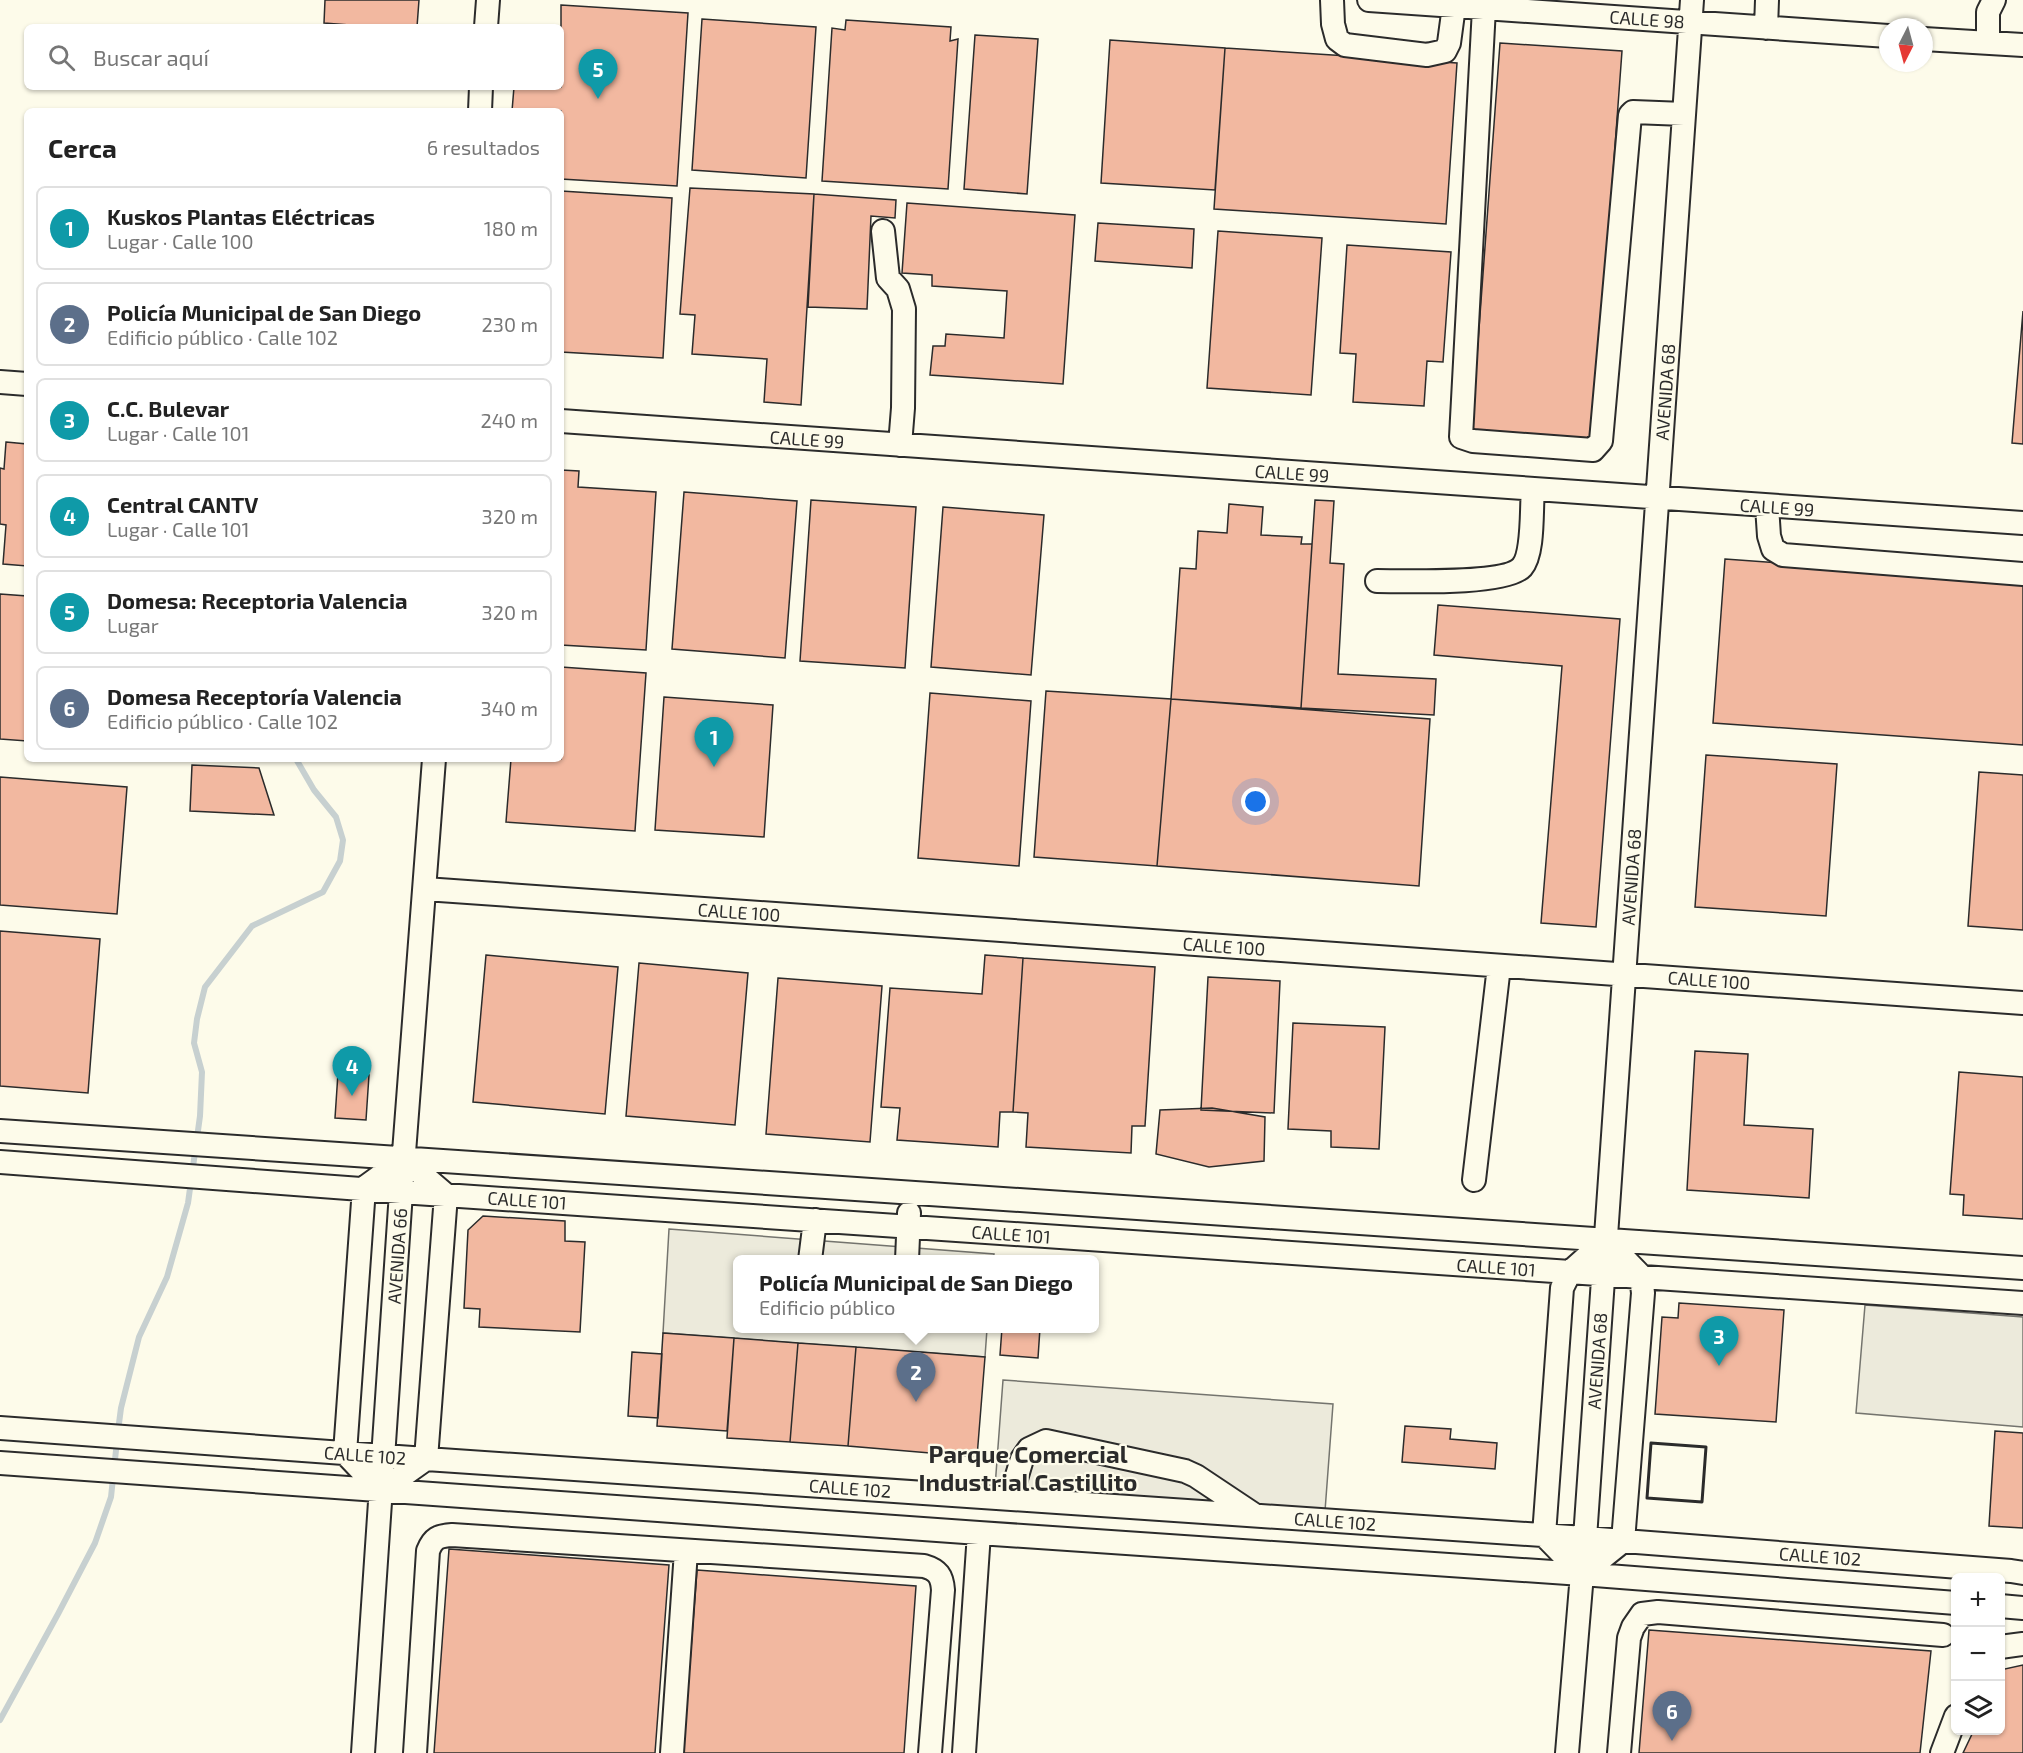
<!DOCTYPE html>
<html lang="es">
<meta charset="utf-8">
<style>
:root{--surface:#fff;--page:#f2f2f2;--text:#222;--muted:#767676;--line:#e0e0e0;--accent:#b45309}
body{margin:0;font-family:"Exo 2",sans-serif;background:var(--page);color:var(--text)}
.controls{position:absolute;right:18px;bottom:18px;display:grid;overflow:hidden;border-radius:9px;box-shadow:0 2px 4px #0004}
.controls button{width:54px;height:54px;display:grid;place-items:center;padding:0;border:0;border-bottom:2px solid var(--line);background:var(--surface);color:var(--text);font:30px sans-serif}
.compass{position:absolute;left:1879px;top:18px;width:54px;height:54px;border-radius:50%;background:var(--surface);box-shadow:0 2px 4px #0004;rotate:186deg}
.you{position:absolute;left:1256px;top:802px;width:21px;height:21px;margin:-15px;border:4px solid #fff;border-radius:50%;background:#1a73e8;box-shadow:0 0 0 9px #1a73e833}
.badge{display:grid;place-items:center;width:39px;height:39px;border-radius:50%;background:var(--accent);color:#fff;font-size:20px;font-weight:700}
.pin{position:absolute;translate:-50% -50px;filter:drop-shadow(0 2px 3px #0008)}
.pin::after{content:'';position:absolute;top:32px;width:21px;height:18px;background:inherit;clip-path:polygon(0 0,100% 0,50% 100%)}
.popup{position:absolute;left:733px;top:1255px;width:366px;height:78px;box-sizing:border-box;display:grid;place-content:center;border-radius:9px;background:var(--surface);filter:drop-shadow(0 2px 4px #0005);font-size:20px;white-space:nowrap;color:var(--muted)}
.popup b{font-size:22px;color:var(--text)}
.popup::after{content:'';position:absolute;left:50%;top:100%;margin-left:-12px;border:12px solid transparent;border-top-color:var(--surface)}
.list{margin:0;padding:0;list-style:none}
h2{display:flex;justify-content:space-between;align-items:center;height:78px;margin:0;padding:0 24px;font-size:26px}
h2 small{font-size:20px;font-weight:400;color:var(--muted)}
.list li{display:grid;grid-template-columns:39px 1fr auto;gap:18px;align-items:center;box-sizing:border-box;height:84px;margin:0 12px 12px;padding:0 12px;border:2px solid var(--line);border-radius:9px}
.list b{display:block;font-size:22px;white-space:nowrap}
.list p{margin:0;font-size:20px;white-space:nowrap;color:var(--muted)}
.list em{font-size:20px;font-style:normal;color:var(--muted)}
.icon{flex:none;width:33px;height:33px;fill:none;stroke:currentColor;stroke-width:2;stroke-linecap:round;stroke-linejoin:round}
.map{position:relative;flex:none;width:2023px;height:1753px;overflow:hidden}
.search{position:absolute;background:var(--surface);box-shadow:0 2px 4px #0004;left:24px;top:24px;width:540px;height:66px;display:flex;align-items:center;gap:15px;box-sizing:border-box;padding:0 21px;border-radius:9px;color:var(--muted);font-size:22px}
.panel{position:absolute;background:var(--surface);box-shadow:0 2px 4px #0004;left:24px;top:108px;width:540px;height:654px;border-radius:9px}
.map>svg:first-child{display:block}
.parking{fill:#eceadb;stroke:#74746e;stroke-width:1.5}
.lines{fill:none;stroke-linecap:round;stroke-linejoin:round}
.stream{stroke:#c7d0d0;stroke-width:6}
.building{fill:#f2b8a0;stroke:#2b2b2b;stroke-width:1.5}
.minor-casing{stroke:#2b2b2b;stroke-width:26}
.minor{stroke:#fdfbea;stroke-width:22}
.wall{stroke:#2b2b2b;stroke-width:3}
.labels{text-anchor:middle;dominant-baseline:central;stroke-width:4.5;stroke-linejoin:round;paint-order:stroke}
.street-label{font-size:18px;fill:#2b2b2b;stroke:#fdfbea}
.district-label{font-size:24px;font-weight:bold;fill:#2b2b2b;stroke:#fdfbea}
</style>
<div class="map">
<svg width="2023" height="1753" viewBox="0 0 2023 1753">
<rect width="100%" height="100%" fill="#fdfbea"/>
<path class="parking" d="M669,1229L994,1254L993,1260H738V1328L987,1329L985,1357L663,1333Z
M1865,1305L2023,1317V1427L1856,1413Z
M1003,1380L1333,1404L1325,1511L995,1487Z"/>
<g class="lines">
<path class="stream" d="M118,1431L121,1408L139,1337L167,1277L188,1203L200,1116L202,1072L194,1043L197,1019L205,987L252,926L323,892L340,861L343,840L336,817L314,790L296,759
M0,1720L58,1614L95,1543L111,1497L117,1441"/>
</g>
<path class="building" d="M325,0H419L417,27H376L324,23Z
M561,5L688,13L677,186L561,179V111H512L514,87H561Z
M702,19L816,27L806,178L692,170Z
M846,20L951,27L950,41L958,39L948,189L822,181L832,28L845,30Z
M975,35L1038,39L1027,194L964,189Z
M1110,40L1225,48L1215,190L1101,183Z
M1500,43L1622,51L1593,446L1471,437Z
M1225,48L1457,63L1446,224L1214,209Z
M690,188L814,194L801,405L764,402L767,359L692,354L695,315L680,314Z
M561,191L672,198L663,358L561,352Z
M814,194L896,200L895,218L871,216L867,309L808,307Z
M907,203L1075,215L1063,384L930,375L933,346H945L946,334L1004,338L1007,291L932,286V275L902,273Z
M1098,223L1194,229L1192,268L1095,261Z
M1218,231L1322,238L1311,395L1207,388Z
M1347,245L1451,252L1443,362L1427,361L1424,406L1353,402L1356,354L1340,353Z
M2023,311V444L2012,443Z
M6,442L27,444V566L3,564L6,525L0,524V468L4,469Z
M561,470L579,471L578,487L656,492L646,650L561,645Z
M684,492L797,501L785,658L672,649Z
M811,500L916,507L905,668L800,661Z
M1315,500L1334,501L1330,563L1344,564L1338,674L1436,679L1434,715L1301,708Z
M1229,504L1263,507L1261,535L1302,537L1301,544H1312L1301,708L1171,699L1180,568L1196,569L1198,531L1227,533Z
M943,507L1044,515L1031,675L931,667Z
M1725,559L2023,581V745L1713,723Z
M0,594L27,596V741L0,739Z
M1438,605L1620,619L1596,927L1541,923L1562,666L1434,655Z
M561,667L646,673L635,831L506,822L511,759H561Z
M1046,691L1171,699L1157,866L1034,857Z
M930,693L1031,701L1019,866L918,858Z
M664,697L773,705L764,837L655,830Z
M1171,699L1430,719L1419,886L1157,866Z
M1706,755L1837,764L1826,916L1695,907Z
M192,765L259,768L274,815L190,811Z
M1979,772L2023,775V930L1968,926Z
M0,777L127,787L117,914L0,905Z
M0,931L100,939L88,1093L0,1086Z
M486,955L618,967L605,1114L473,1102Z
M985,955L1023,958L1013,1112H1000L998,1147L897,1140L900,1108L881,1107L890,988L982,994Z
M1023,958L1155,967L1145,1126H1132L1131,1153L1026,1147L1028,1113L1013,1112Z
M639,963L748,973L735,1125L626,1116Z
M1208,977L1280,981L1274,1113L1201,1110Z
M778,978L882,986L870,1142L766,1134Z
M1293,1023L1385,1027L1379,1149L1331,1147V1131L1288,1129Z
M1695,1051L1748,1054L1744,1125L1813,1129L1809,1198L1687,1190Z
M1959,1072L2023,1077V1219L1963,1215L1964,1195L1950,1194Z
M338,1073L369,1075L366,1120L335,1118Z
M1212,1108L1265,1117L1264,1161L1209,1167L1156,1154L1160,1110Z
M483,1216L565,1221V1241L585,1242L580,1332L479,1327L480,1309L464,1308L468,1230Z
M1679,1303L1784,1310L1776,1422L1655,1414L1662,1317L1678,1318Z
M1002,1328H1040L1038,1358L1000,1355Z
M663,1333L734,1338L727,1431L657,1426Z
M734,1338L798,1343L790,1442L727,1438Z
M798,1343L856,1347L848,1446L790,1442Z
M856,1347L985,1357L977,1457L848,1446Z
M632,1352L662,1354L658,1418L628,1416Z
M1405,1426L1451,1429L1450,1439L1497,1443L1495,1469L1402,1462Z
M1995,1431L2023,1433V1528L1989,1526Z
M449,1549L669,1565L655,1753H434Z
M697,1570L916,1586L904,1753H683Z
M1649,1630L1931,1651L1920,1753H1639Z
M2023,1665V1753H1963L1974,1730H2000V1670Z"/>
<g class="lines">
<defs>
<path id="minor" d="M1332,0L1333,24L1337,39L1345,45L1427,55L1445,51L1449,43L1454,6
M1369,0L1888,36
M1484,8L1461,437L1473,441L1593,450L1601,441L1630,115L1633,112L1684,114
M486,27L488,0
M1766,28L1767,0
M1924,39L2023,45
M1988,43V12L1994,0
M480,111L481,87
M883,231L888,278L898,289L904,309L903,408L900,445
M0,382L27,384
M561,421L2023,523
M1767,506L1769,536L1773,549L1783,555L2023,574
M1377,581C1404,581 1506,585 1522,567C1534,553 1531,509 1533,490
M425,889L2023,1003
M0,1131L2023,1268
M404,1159L446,1195L426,1459L381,1491L345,1453L364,1188Z
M0,1162L401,1192L2023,1303
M1474,1180L1499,966
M1606,1240L1641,1276L1643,1293L1623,1541L1582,1574L1544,1535L1562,1288L1570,1272Z
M810,1260L815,1220
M907,1260L909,1213
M0,1428L426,1459L1585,1538L2011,1571L2023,1573
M0,1463L979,1533L1582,1574L1956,1603
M1010,1499L1022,1459L1029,1449L1046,1441L1185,1471L1196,1476L1253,1514
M2000,1606L2023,1608
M2000,1647L2023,1644
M363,1753L401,1192L434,759
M415,1753L428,1551C433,1538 438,1536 452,1535L924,1566C938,1570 942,1576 943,1590L930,1753
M672,1753L686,1551
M964,1753L979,1533
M1567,1753L1585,1538L1692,0
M1619,1753L1629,1638L1633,1627L1642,1614L1658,1612L1943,1635
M1942,1753L1956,1716"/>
</defs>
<use href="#minor" class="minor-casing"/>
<use href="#minor" class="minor"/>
<path class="wall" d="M1651,1443L1706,1447L1702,1502L1647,1498Z"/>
</g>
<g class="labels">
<g class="street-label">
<text transform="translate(1647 19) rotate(4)">CALLE 98</text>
<text transform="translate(1665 392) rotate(-86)">AVENIDA 68</text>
<text transform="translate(807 439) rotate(4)">CALLE 99</text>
<text transform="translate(1292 473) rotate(4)">CALLE 99</text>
<text transform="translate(1777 507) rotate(4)">CALLE 99</text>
<text transform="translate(1631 877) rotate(-86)">AVENIDA 68</text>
<text transform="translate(739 912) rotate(4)">CALLE 100</text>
<text transform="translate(1224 946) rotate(4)">CALLE 100</text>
<text transform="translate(1709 980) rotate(4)">CALLE 100</text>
<text transform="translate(527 1200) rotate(4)">CALLE 101</text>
<text transform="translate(1011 1234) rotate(4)">CALLE 101</text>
<text transform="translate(397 1256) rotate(-86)">AVENIDA 66</text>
<text transform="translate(1496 1267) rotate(4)">CALLE 101</text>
<text transform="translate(1597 1361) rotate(-86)">AVENIDA 68</text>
<text transform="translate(365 1455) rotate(4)">CALLE 102</text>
<text transform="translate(850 1488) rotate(4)">CALLE 102</text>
<text transform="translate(1335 1521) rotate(4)">CALLE 102</text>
<text transform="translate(1820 1556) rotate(4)">CALLE 102</text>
</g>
<g class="district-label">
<text x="1028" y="1453">Parque Comercial<tspan x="1028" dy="28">Industrial Castillito</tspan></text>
</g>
</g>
</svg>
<div class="controls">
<button>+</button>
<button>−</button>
<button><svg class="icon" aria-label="layers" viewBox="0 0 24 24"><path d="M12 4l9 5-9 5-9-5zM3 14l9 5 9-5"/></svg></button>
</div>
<svg class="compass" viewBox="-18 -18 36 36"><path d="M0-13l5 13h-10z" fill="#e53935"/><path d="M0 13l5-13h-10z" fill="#767676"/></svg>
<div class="you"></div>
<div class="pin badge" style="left:714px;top:767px;background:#0f9aa8">1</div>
<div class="pin badge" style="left:916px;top:1402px;background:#5c6f8a">2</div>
<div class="popup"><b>Policía Municipal de San Diego</b>Edificio público</div>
<div class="pin badge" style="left:1719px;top:1366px;background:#0f9aa8">3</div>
<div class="pin badge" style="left:352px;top:1096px;background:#0f9aa8">4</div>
<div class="pin badge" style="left:598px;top:99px;background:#0f9aa8">5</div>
<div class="pin badge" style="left:1672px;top:1741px;background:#5c6f8a">6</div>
<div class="search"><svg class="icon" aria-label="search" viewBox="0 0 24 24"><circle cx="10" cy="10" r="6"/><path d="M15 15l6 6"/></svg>Buscar aquí</div>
<section class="panel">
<h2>Cerca<small>6 resultados</small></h2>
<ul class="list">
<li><span class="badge" style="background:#0f9aa8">1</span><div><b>Kuskos Plantas Eléctricas</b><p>Lugar · Calle 100</p></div><em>180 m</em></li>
<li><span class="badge" style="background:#5c6f8a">2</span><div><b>Policía Municipal de San Diego</b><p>Edificio público · Calle 102</p></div><em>230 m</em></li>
<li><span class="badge" style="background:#0f9aa8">3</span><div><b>C.C. Bulevar</b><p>Lugar · Calle 101</p></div><em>240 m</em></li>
<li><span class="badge" style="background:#0f9aa8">4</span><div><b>Central CANTV</b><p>Lugar · Calle 101</p></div><em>320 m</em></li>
<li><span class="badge" style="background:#0f9aa8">5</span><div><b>Domesa: Receptoria Valencia</b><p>Lugar</p></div><em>320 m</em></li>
<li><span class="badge" style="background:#5c6f8a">6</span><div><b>Domesa Receptoría Valencia</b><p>Edificio público · Calle 102</p></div><em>340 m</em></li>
</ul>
</section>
</div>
